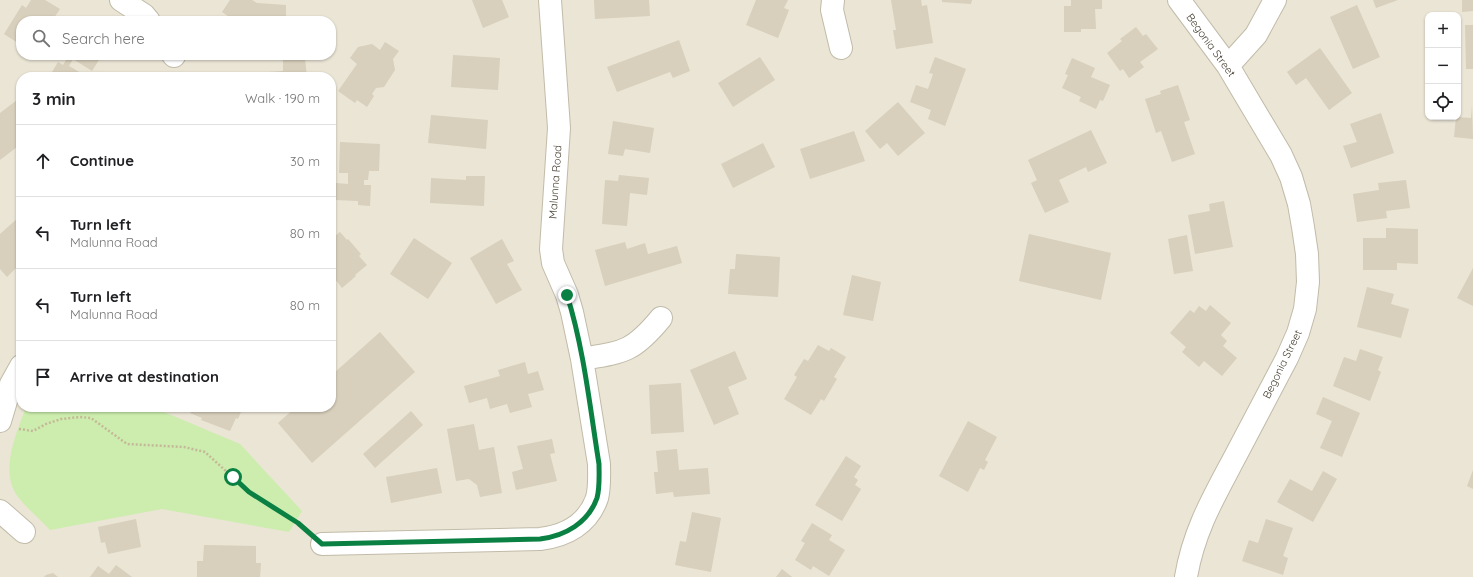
<!DOCTYPE html>
<meta charset="utf-8">
<style>
:root{--surface:#fff;--page:#f6f6f6;--text:#202124;--muted:#757577;--line:#e0e0e0}
body{margin:0;font-family:Quicksand,sans-serif;background:var(--page);color:var(--text)}
.controls{position:absolute;right:12px;top:12px;display:grid;overflow:hidden;border-radius:8px;box-shadow:0 1px 3px #0004}
.controls button{width:36px;height:36px;display:grid;place-items:center;padding:0;border:0;border-bottom:1px solid var(--line);background:var(--surface);color:var(--text);font:20px sans-serif}
.stop{position:absolute;width:12px;height:12px;margin:-9px;border:3px solid #0b8043;border-radius:50%;background:#fff}
.stop.end{background:#0b8043;border-color:#fff;box-shadow:0 1px 4px #0008}
.list{margin:0;padding:0;list-style:none}
h2{display:flex;justify-content:space-between;align-items:center;height:52px;margin:0;padding:0 16px;font-size:17px}
h2 small{font-size:13px;font-weight:400;color:var(--muted)}
.list li{display:grid;grid-template-columns:26px 1fr auto;gap:12px;align-items:center;box-sizing:border-box;height:72px;padding:0 16px;border-top:1px solid var(--line)}
.list b{display:block;font-size:15px;white-space:nowrap}
.list p{margin:0;font-size:13px;white-space:nowrap;color:var(--muted)}
.list em{font-size:13px;font-style:normal;color:var(--muted)}
.icon{flex:none;width:22px;height:22px;fill:none;stroke:currentColor;stroke-width:2;stroke-linecap:round;stroke-linejoin:round}
.map{position:relative;flex:none;width:1473px;height:577px;overflow:hidden}
.search{position:absolute;background:var(--surface);box-shadow:0 1px 3px #0004;left:16px;top:16px;width:320px;height:44px;display:flex;align-items:center;gap:10px;box-sizing:border-box;padding:0 14px;border-radius:16px;color:var(--muted);font-size:15px}
.panel{position:absolute;background:var(--surface);box-shadow:0 1px 3px #0004;left:16px;top:72px;width:320px;height:340px;border-radius:16px}
.map>svg:first-child{display:block}
.residential{fill:#eae5d5;fill-rule:evenodd}
.green{fill:#ccedad}
.building{fill:#d8cfbc}
.lines{fill:none;stroke-linecap:round;stroke-linejoin:round}
.minor-casing{stroke:#c2bba9;stroke-width:24}
.path{stroke:#c5b899;stroke-width:2.5;stroke-dasharray:2 2;stroke-linecap:butt}
.minor{stroke:#fff;stroke-width:22}
.route{stroke:#0b8043;stroke-width:5}
.labels{text-anchor:middle;dominant-baseline:central;stroke-width:3;stroke-linejoin:round;paint-order:stroke}
.street-label{font-size:11px;fill:#494335;stroke:#fff}
</style>
<div class="map">
<svg width="1473" height="577" viewBox="0 0 1473 577">
<rect width="100%" height="100%" fill="#f5f2e8"/>
<path class="residential" d="M0,0H1473V577H0ZM1428,15H1458V117H1428ZM21,21H331V55H21ZM21,77H331V407H21Z"/>
<path class="green" d="M26,407H152L240,444L302,511L289,532L162,509L50,530C39,518 25,507 16,494C0,468 17,432 26,407Z"/>
<path class="building" d="M31,0H45L60,9L52,21H21V45L4,34L22,5L26,8Z
M230,0H252L257,3L286,5V21H235L222,12Z
M472,0H502L509,17L483,28Z
M594,0H649L650,16L595,19Z
M756,0H788L784,8L789,10L778,38L746,25Z
M891,0H921L922,6L927,5L933,43L896,49L893,30H896Z
M942,0H972L971,4L942,2Z
M1071,0H1102V9H1095L1096,29H1081V32H1064V6H1071Z
M1373,0H1398L1376,8Z
M1462,0H1473V11L1462,12Z
M1357,5L1380,57L1353,69L1330,17Z
M1465,25H1473V69H1466Z
M1136,27L1143,36L1146,34L1158,49L1140,62L1144,67L1129,78L1123,69L1120,71L1107,53L1122,41L1120,39Z
M679,40L690,71L673,78L670,72L617,92L607,67Z
M385,42L399,51L393,59L395,70L384,87L376,88L372,94L374,96L367,107L357,100L355,103L338,91L357,64L350,58L358,47L372,44L380,50Z
M1320,48L1352,93L1329,110L1306,78L1296,85L1287,72Z
M65,55H102L92,71L73,59L69,66L81,73L78,77H49L58,62L63,65L68,57Z
M453,55L500,58L498,90L451,87Z
M760,57L775,80L733,107L718,83Z
M935,57L966,69L945,126L928,119L931,110L910,102L916,85L928,89L933,74L929,73Z
M1072,58L1095,68L1091,77L1110,85L1103,101L1100,100L1096,109L1079,101L1081,97L1062,88L1068,75L1065,74Z
M305,59L307,77H255V73L283,71V60Z
M1178,85L1190,120L1184,122L1195,154L1172,162L1161,131L1156,133L1145,99L1161,94L1160,91Z
M21,97V144L0,160V113Z
M898,102L925,133L898,156L887,143L880,149L865,131Z
M1472,106L1473,139L1454,137L1456,117L1471,118Z
M1381,113L1394,153L1351,168L1343,146L1357,142L1350,124Z
M431,115L488,120L486,149L428,143Z
M613,121L654,128L650,153L625,149L623,156L608,154Z
M1091,130L1107,163L1088,172L1086,167L1059,180L1069,202L1045,213L1031,183L1037,180L1028,160Z
M854,131L865,161L810,179L800,149Z
M340,142L380,144L379,171H369L368,180H364V185H371L370,206L358,205V201L335,200L336,183L348,184V173H339Z
M763,143L775,167L733,188L721,164Z
M619,175L649,178L647,195L630,193L627,226L602,224L605,180L618,181Z
M466,176H485L484,206L430,203L431,178L466,180Z
M1406,180L1410,208L1386,211L1387,218L1357,222L1353,194L1379,190L1378,183Z
M1224,201L1233,247L1195,254L1188,215L1210,211L1209,204Z
M18,218H21V248L17,252L21,257V263L7,277L0,269V234Z
M1386,228L1418,229V264L1397,263V270H1363V238H1386Z
M340,232L347,240L348,239L361,254L359,256L367,265L355,275L356,276L342,288L331,274L333,271L331,269V239Z
M1029,234L1111,253L1101,300L1019,281Z
M1187,235L1193,271L1174,274L1168,239Z
M414,238L452,263L428,299L390,274Z
M502,239L514,261L507,264L522,290L496,304L470,258Z
M625,242L627,249L645,243L648,254L677,246L682,263L605,286L595,250Z
M736,254L780,257L778,297L728,294L730,269H735Z
M1473,268V306L1457,298Z
M852,275L881,282L873,321L843,315Z
M1367,287L1394,294L1391,304L1409,309L1401,338L1357,327Z
M1210,305L1231,323L1221,335L1227,341L1223,346L1237,358L1222,376L1204,361L1199,367L1182,352L1186,347L1170,333L1190,310L1194,313L1199,306L1206,311Z
M380,332L415,372L312,463L278,423L296,407H331V372L333,370L334,373Z
M818,345L829,351L831,348L846,357L834,377L837,379L824,401L821,399L811,415L784,399L797,377L794,375L804,359L808,361Z
M1360,349L1383,357L1378,370L1381,372L1370,401L1333,386L1344,357L1356,361Z
M735,351L747,379L728,387L739,414L714,425L690,370Z
M525,362L528,374L538,371L544,390L528,394L532,407L510,413L507,404L490,409L487,398L469,403L464,386L500,376L498,370Z
M681,383L684,432L651,434L649,385Z
M1323,397L1360,413L1342,457L1320,448L1332,421L1316,414Z
M193,407H243L238,419L236,418L230,431L201,420L202,418L190,413Z
M411,411L423,425L375,468L363,454Z
M968,421L997,437L985,460L988,462L984,470L980,468L968,492L939,476Z
M474,424L479,450L494,447L502,493L480,497L477,485L469,479L456,481L447,429Z
M552,439L555,453L550,454L557,481L516,490L512,472L523,469L517,446Z
M677,449L679,470L708,468L710,494L674,497L673,492L656,494L654,472H658L656,451Z
M846,456L861,466L854,477L858,480L855,485L861,489L842,521L815,505Z
M437,468L442,493L391,503L386,477Z
M1473,470V489L1467,486Z
M1323,471L1337,479L1313,522L1277,502L1290,479L1312,491Z
M692,512L721,518L711,572L675,565L680,541L686,542Z
M136,519L141,547L108,554L105,542L101,543L98,527Z
M1266,519L1293,528L1283,556L1288,558L1283,575L1242,561L1249,540L1258,543Z
M812,523L832,535L829,540L845,550L829,576L813,566L811,570L795,560L805,543L801,541Z
M204,545L256,546V563H261L260,577H197V561H203Z
M116,565L132,577H90L98,566L109,574Z
M782,569L792,577H776Z
M53,573L58,577H44L46,575Z"/>
<g class="lines">
<defs>
<path id="minor" d="M121,0L144,15L149,21
M833,0L832,10L841,48
M1179,0L1228,66L1281,155L1291,177L1299,204L1303,227L1307,254L1308,282L1305,309L1298,333L1287,358C1270,390 1254,421 1237,453C1215,495 1194,529 1186,577
M173,55L174,56
M1228,66L1256,35L1275,0
M582,359C624,352 633,352 661,318
M0,421L11,384L21,366
M0,511L24,532
M322,544L540,539C566,536 588,524 597,498C600,487 599,474 599,464L582,359L572,312L567,295L553,263L551,249L559,128L550,0"/>
</defs>
<use href="#minor" class="minor-casing"/>
<path class="path" d="M19,429L33,431L46,424L61,419L80,417L91,418L127,444L184,447L205,452L249,492L299,523L307,530"/>
<use href="#minor" class="minor"/>
</g>
<g class="lines">
<path class="route" d="M233,477L249,492L298,523L322,544L540,539C565,536 588,523 597,498C600,487 599,474 599,464C590,408 584,349 567,295"/>
</g>
<g class="labels">
<g class="street-label">
<text transform="translate(1211 45) rotate(54)">Begonia Street</text>
<text transform="translate(555 182) rotate(-86)">Malunna Road</text>
<text transform="translate(1282 364) rotate(-64)">Begonia Street</text>
</g>
</g>
</svg>
<div class="controls">
<button>+</button>
<button>−</button>
<button><svg class="icon" aria-label="locate" viewBox="0 0 24 24"><circle cx="12" cy="12" r="6"/><path d="M12 2v4M12 18v4M2 12h4M18 12h4"/></svg></button>
</div>
<div class="stop" style="left:233px;top:477px"></div>
<div class="stop end" style="left:567px;top:295px"></div>
<div class="search"><svg class="icon" aria-label="search" viewBox="0 0 24 24"><circle cx="10" cy="10" r="6"/><path d="M15 15l6 6"/></svg>Search here</div>
<section class="panel">
<h2>3 min<small>Walk · 190 m</small></h2>
<ul class="list">
<li><svg class="icon" aria-label="ahead" viewBox="0 0 24 24"><path d="M12 20V5M6 11l6-6 6 6"/></svg><div><b>Continue</b></div><em>30 m</em></li>
<li><svg class="icon" aria-label="left" viewBox="0 0 24 24"><path d="M17 20v-9H6M10 6l-5 5 5 5"/></svg><div><b>Turn left</b><p>Malunna Road</p></div><em>80 m</em></li>
<li><svg class="icon" aria-label="left" viewBox="0 0 24 24"><path d="M17 20v-9H6M10 6l-5 5 5 5"/></svg><div><b>Turn left</b><p>Malunna Road</p></div><em>80 m</em></li>
<li><svg class="icon" aria-label="arrive" viewBox="0 0 24 24"><path d="M6 21V4h12l-3 4 3 4H6"/></svg><div><b>Arrive at destination</b></div></li>
</ul>
</section>
</div>
